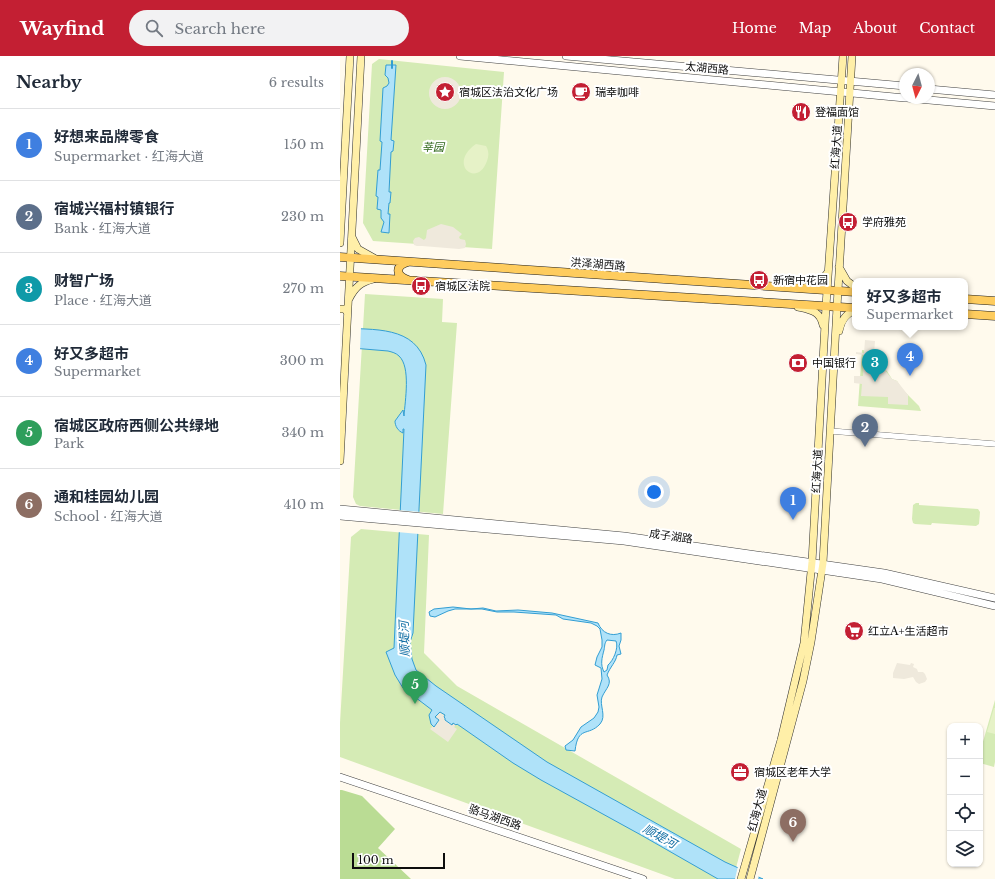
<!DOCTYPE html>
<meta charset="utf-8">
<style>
:root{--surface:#fff;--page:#f2f2f3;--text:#1f2937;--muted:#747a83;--line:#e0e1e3;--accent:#c31f33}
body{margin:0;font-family:"Libre Baskerville","Noto Sans SC",serif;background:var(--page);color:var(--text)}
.controls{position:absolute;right:12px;bottom:12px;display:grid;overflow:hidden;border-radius:8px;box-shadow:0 1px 3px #0004}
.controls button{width:36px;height:36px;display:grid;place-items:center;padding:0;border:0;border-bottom:1px solid var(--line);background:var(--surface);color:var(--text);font:20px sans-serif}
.compass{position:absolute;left:559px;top:12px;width:36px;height:36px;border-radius:50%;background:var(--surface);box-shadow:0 1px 3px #0004;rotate:186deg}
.scale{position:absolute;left:12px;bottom:10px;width:93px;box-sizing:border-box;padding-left:4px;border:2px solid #0d0d0d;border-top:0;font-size:11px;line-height:14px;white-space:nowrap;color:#0d0d0d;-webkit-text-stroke:3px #fff;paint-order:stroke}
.you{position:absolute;left:314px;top:436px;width:14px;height:14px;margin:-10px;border:3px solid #fff;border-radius:50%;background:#1a73e8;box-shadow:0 0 0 6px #1a73e833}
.badge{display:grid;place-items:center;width:26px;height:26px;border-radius:50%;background:var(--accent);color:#fff;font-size:13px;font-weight:700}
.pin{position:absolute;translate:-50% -33px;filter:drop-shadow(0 1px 2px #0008)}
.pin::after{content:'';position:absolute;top:21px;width:14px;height:12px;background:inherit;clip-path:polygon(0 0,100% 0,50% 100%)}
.popup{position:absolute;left:512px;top:222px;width:116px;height:52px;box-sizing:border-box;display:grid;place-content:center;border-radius:8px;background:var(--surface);filter:drop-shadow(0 1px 3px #0005);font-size:13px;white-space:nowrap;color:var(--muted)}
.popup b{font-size:15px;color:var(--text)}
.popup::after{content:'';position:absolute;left:50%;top:100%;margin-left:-8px;border:8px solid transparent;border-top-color:var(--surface)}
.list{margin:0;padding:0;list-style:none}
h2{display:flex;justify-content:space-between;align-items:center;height:52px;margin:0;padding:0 16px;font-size:17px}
h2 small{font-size:13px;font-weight:400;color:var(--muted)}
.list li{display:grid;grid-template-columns:26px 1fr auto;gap:12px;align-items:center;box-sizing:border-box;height:72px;padding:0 16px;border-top:1px solid var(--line)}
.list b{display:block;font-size:15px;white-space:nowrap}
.list p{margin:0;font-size:13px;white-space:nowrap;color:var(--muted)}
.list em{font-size:13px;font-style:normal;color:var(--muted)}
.icon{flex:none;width:22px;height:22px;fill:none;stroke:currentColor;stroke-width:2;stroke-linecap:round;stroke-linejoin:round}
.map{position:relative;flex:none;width:655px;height:823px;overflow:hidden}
header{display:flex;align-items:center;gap:24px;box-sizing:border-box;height:56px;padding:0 20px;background:var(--accent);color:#fff}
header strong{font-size:19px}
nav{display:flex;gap:22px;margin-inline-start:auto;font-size:14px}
.search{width:280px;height:36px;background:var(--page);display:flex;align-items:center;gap:10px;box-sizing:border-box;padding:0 14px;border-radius:22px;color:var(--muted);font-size:15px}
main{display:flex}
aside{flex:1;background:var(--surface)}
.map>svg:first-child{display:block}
.green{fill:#d5ebb5}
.forest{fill:#badc94}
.pitch{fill:#e6f2c7}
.plaza{fill:#efe9dc}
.water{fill:#afe2f9;stroke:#339ed3;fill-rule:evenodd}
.pier{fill:#fffaed}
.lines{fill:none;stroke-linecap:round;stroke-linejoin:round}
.stream{stroke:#339ed3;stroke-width:2}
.minor-casing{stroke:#404040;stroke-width:6}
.tertiary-casing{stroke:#404040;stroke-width:8}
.secondary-casing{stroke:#2f2f2f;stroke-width:8}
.primary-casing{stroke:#1e1e1e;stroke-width:9}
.minor{stroke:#fff;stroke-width:5.5}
.tertiary{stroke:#fff;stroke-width:7}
.secondary{stroke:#ffefa8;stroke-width:7}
.primary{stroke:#fecc5e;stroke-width:8}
.labels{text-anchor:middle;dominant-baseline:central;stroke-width:4;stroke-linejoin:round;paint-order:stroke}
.street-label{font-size:11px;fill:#0d0d0d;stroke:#fff}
.poi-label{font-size:11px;fill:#0d0d0d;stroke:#fff;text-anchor:start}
.park-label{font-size:11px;font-style:italic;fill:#30671b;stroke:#fff}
.water-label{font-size:12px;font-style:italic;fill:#116ea4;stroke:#fff}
</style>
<header>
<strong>Wayfind</strong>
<div class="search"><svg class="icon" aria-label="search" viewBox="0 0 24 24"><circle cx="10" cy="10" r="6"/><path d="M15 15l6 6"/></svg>Search here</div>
<nav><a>Home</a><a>Map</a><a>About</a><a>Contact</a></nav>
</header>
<main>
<aside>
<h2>Nearby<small>6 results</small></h2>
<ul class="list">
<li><span class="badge" style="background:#3f7fe0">1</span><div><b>好想来品牌零食</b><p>Supermarket · 红海大道</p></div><em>150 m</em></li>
<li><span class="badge" style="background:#5c6f8a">2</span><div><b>宿城兴福村镇银行</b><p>Bank · 红海大道</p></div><em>230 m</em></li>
<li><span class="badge" style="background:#0f9aa8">3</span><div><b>财智广场</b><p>Place · 红海大道</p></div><em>270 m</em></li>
<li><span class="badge" style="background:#3f7fe0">4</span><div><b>好又多超市</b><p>Supermarket</p></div><em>300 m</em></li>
<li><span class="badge" style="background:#2e9e5b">5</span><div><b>宿城区政府西侧公共绿地</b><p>Park</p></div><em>340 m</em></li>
<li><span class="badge" style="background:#8d6e63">6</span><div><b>通和桂园幼儿园</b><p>School · 红海大道</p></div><em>410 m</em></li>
</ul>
</aside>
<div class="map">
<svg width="655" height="823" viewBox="0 0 655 823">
<rect width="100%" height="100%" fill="#fffaed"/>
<path class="green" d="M39,3L164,16L152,193L33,185L23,167L32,8Z
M25,238L103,243L102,266L117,267L103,458L20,450L16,448L13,441Z
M522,294L530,295L532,303L539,311L547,315L552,323L557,325L562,333L579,350L581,355L518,350Z
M576,447H579V449L638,453L640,456L639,468L636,470L592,467L591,469L575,468L573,467L572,463L573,449Z
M21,473L89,479L84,597L117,630L401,793L393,823H335L0,701V667L11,481Z
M655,644V706L654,711L640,707V696Z"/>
<path class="forest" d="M0,734H2L22,740L55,773L38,792L71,823H0Z"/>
<path class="pitch" d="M136,88L146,90C149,95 149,100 147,105C137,133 107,108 136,88Z
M654,652H655V678L647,676Z"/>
<path class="plaza" d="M89 37a16 16 0 1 1 32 0a16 16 0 1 1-32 0Z
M101,168L113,171L122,178L119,181L120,183L125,184L126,188L125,192L119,193L82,190H77L74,189L73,185L75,182L79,181L84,184L86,182L87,174Z
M525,284L535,285L533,309L544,313L552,323L557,325L568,339V349L548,348V341L521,340L522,328L514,327V320H523L524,299L516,298V296L524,297Z
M557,607L570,609L571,607L574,608L573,611L577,613L578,616H583L585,618L587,623L585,626L579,628L576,626L573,621L564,623L553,622V617Z
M100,656L105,660L106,662L112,669L113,667L116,669L114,671L117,673L108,686L90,673L99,664L95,662Z"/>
<path class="water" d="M46,9H56L51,84L54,85L53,95L51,96L49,136H51L50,147H49L48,158H50L49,177L41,176L44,166L41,162V154L37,153L38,141L36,140L38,114H40L42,86L40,85L43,32L47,30L49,27L48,22L45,19Z
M0,272C33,274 76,269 86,309L73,577L70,586L72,603L76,614L96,630L207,706L385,806L423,823H378L301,779L201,724L173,707L117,668L116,669L113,667L112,669L105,664V662L104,661L105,659L100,656L95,661L99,664L94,671L91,668L89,659L92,654L63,632L55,619L46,596L54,592L64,373H63V377C58,375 55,370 55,365L63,354L64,360C65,345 71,311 59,300C56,297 52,296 48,295L0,291Z
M113,551L131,553L143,552L156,555L178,554L212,557L258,567C262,577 271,581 281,577V584L279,590L281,598L277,599C276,606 270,611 267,619C273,628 266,632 262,641C259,649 267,660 260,668C248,681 238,669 235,695L226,694L225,690L233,684L241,671L254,662L258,656L259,651L257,639L262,623L261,612L255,609L257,601L262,591V584L260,573L257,570L251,567L223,563L216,559L174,556H157L142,553H115L108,555L95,561L90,560L89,556L94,553ZM267,584L276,585C279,592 273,605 268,609L267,614L264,616C260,608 262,602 264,594C265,590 264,588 267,584Z"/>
<path class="pier" d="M0,270L21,271L20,295L0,293Z
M58,454L81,456L79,478L57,476Z
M398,810L419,819L418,823H395Z"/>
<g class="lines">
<path class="stream" d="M52,12V5"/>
<defs>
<path id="minor" d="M490,375L655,388"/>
<path id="tertiary" d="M120,0L565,42
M226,0L565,30
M589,33L655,39
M567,42L655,50
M0,453L284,480L544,517L655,542
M0,460L284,485L542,523L655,550
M0,721L303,823"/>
<path id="secondary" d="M12,181L18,193L34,202
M0,187L10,0
M499,211L507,225L515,231
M464,232C474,229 483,225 488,216
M9,243C15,231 21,226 33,223
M458,251C471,254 480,255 483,269
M0,253H5L7,256
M499,275C501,265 505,258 515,254
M0,405L21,0
M401,823L441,684L464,587L472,506L486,250L503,0
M410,823L463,625L471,586L483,507L497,251L512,0"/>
<path id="primary" d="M0,201L515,236
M0,220L515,252
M68,224C55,219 55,210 68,206
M625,243L655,245
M625,258L655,260"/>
</defs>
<use href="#minor" class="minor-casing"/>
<use href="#tertiary" class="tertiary-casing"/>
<use href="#secondary" class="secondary-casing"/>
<use href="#primary" class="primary-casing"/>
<use href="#minor" class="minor"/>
<use href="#tertiary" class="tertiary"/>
<use href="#secondary" class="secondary"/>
<use href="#primary" class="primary"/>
</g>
<defs>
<symbol id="sight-disc" viewBox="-11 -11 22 22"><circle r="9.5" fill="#c31f33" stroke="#fff"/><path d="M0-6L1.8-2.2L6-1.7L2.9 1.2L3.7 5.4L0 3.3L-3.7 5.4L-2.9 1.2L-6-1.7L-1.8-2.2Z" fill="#fff"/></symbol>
<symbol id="cafe-disc" viewBox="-11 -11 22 22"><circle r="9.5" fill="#c31f33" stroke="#fff"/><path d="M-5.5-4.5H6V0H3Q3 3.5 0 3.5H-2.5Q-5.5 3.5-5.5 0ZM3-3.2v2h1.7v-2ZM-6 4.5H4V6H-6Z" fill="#fff"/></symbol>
<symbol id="restaurant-disc" viewBox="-11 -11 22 22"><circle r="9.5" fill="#c31f33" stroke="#fff"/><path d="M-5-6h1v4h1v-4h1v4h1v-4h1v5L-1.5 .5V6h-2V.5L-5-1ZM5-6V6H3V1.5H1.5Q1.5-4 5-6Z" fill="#fff"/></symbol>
<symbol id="bus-disc" viewBox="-11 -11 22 22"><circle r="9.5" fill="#c31f33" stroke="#fff"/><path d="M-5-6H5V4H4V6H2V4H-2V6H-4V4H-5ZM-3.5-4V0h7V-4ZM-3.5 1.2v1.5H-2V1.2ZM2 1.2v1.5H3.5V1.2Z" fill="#fff"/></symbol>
<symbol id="bank-disc" viewBox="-11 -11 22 22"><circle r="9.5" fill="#c31f33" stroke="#fff"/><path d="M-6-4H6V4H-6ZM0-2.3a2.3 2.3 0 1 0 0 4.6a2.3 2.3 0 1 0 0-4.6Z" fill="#fff"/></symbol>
<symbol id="supermarket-disc" viewBox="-11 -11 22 22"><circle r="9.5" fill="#c31f33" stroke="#fff"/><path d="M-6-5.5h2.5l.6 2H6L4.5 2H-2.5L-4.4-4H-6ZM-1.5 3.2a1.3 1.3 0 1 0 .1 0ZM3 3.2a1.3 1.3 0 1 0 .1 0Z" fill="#fff"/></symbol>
<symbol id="office-disc" viewBox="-11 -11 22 22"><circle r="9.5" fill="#c31f33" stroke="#fff"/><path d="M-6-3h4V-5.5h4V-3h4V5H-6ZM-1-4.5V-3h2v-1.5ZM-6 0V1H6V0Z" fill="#fff"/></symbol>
</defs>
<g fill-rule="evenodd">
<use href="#sight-disc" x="94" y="25" width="22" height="22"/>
<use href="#cafe-disc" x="230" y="25" width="22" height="22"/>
<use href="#restaurant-disc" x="450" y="45" width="22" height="22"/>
<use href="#bus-disc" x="497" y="155" width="22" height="22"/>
<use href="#bus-disc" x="408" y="213" width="22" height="22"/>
<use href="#bus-disc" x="70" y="219" width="22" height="22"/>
<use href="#bank-disc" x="447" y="296" width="22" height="22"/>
<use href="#supermarket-disc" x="503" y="564" width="22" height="22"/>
<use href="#office-disc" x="389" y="705" width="22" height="22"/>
</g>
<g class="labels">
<g class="street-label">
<text transform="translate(367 12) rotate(5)">太湖西路</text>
<text transform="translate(496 91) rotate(-86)">红海大道</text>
<text transform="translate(258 208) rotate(4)">洪泽湖西路</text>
<text transform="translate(477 415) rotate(-87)">红海大道</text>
<text transform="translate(331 480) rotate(8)">成子湖路</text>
<text transform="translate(417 754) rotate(-75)">红海大道</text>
<text transform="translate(155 761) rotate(19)">骆马湖西路</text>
</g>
<g class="poi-label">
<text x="119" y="36">宿城区法治文化广场</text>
<text x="255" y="36">瑞幸咖啡</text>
<text x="475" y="56">登福面馆</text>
<text x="522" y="166">学府雅苑</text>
<text x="433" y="224">新宿中花园</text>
<text x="95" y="230">宿城区法院</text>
<text x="472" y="307">中国银行</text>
<text x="528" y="575">红立A+生活超市</text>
<text x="414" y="716">宿城区老年大学</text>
</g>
<g class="park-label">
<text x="93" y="91">莘园</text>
</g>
<g class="water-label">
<text transform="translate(64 583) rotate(-92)">顺堤河</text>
<text transform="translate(320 780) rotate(29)">顺堤河</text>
</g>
</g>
</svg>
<div class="controls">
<button>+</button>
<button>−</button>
<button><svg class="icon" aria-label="locate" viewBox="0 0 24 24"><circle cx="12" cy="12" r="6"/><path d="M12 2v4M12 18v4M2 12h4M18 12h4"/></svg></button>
<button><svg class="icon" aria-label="layers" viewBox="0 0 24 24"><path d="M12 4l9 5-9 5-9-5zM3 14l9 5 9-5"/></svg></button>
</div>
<svg class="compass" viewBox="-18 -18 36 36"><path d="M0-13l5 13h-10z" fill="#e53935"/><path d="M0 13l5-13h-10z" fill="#747a83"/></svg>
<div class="scale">100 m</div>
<div class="you"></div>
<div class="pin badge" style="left:453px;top:464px;background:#3f7fe0">1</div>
<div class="pin badge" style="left:525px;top:391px;background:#5c6f8a">2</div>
<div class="pin badge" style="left:535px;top:326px;background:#0f9aa8">3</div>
<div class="pin badge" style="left:570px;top:320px;background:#3f7fe0">4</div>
<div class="popup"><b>好又多超市</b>Supermarket</div>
<div class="pin badge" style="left:75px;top:648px;background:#2e9e5b">5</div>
<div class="pin badge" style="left:453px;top:786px;background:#8d6e63">6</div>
</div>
</main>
